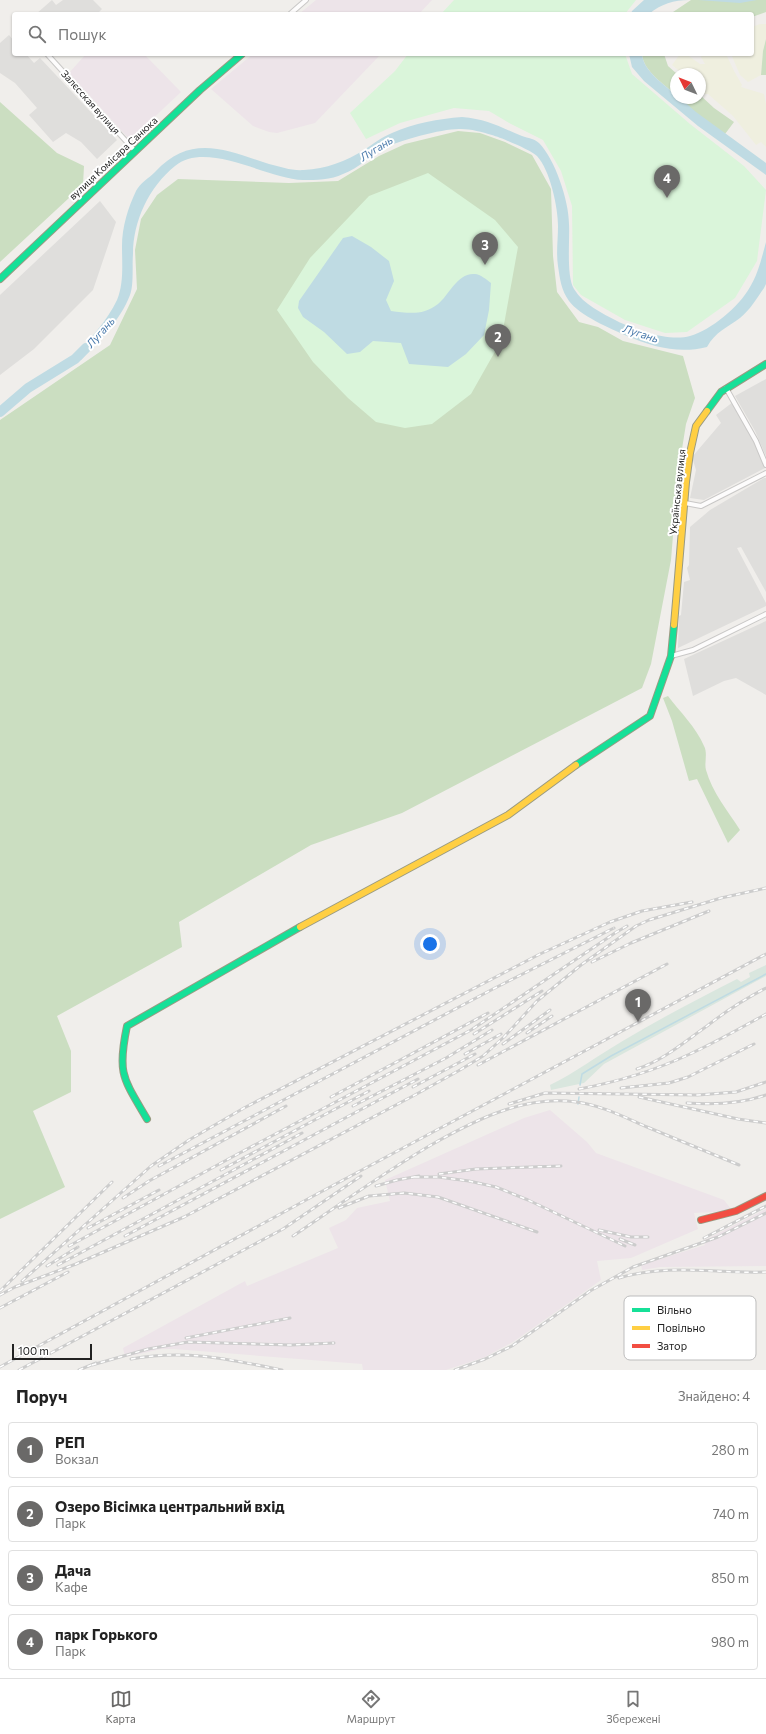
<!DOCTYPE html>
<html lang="uk">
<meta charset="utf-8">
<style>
:root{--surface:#fff;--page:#f6f6f6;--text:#222;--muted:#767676;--line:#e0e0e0;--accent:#6a6968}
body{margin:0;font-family:Commissioner,sans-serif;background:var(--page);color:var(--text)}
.compass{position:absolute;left:670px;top:68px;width:36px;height:36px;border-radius:50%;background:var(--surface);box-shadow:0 1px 3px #0004;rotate:313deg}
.scale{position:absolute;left:12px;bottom:10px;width:80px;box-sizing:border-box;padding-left:4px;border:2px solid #222;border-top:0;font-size:11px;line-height:14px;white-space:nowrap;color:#222;-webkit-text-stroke:3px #fff;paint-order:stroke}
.you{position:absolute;left:430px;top:944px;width:14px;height:14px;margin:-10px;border:3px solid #fff;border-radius:50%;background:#1a73e8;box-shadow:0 0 0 6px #1a73e833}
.badge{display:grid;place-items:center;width:26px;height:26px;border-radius:50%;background:var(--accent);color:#fff;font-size:13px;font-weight:700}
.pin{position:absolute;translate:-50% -33px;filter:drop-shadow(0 1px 2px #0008)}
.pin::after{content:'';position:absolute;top:21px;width:14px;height:12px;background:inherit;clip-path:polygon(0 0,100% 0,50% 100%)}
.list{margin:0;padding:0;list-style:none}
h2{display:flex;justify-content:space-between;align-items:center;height:52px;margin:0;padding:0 16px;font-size:17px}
h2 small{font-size:13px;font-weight:400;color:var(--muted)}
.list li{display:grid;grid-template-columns:26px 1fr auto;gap:12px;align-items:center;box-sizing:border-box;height:56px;margin:0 8px 8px;padding:0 8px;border:1px solid var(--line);border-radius:4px}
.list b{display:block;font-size:15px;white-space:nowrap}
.list p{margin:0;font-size:13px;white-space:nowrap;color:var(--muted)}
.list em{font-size:13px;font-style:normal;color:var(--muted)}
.icon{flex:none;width:22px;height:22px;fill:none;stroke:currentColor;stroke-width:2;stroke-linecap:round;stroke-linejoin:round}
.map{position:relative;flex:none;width:766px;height:1370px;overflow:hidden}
.search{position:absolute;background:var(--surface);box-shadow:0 1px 3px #0004;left:12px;right:12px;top:12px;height:44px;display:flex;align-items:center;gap:10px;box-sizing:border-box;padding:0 14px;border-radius:4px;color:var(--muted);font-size:15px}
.sheet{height:308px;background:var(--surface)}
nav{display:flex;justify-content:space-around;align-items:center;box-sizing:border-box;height:56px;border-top:1px solid var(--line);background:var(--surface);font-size:11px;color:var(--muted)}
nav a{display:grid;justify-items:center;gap:2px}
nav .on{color:var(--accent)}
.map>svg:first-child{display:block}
.residential{fill:#dfdedc}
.industrial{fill:#ede4e9}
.farmland{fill:#efefdf}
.forest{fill:#cbdec1}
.wetland{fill:#d9e6de}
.park{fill:#daf5da}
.water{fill:#bfdbe3}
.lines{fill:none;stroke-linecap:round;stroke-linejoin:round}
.stream{stroke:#bfdbe3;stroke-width:1.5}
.river{stroke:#bfdbe3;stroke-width:10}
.street-casing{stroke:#c9c8c7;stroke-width:6}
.fast-casing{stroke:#999a82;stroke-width:8}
.slow-casing{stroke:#999a82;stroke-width:8}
.jam-casing{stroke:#999a82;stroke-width:8}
.street{stroke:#fdfcfc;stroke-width:4}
.fast{stroke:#16e098;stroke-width:6}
.slow{stroke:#ffcf43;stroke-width:6}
.jam{stroke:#f24e42;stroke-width:6}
.rail-casing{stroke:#ccc;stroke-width:3}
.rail{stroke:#fff;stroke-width:1.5;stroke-dasharray:4.5;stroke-linecap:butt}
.labels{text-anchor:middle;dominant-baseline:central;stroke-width:4;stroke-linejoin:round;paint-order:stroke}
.street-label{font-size:10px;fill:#222;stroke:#fff}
.water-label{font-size:11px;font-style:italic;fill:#4a7aab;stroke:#fff}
.key{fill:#fff;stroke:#bdbdbd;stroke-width:1}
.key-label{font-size:11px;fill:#222}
</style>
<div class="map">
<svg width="766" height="1370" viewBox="0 0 766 1370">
<rect width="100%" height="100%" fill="#f0eeeb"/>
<path class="residential" d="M52,0L56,5L63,0H93L102,9L97,14H36Z
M9,35L14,41V54H26L34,63L40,58L117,140L97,159L81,142L66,133L53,142L29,115L37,108L15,83L0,73V43Z
M100,201L116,222L93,290L34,349L0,375V295Z
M766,379V456L755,431L735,396Z
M733,402L748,429L765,468L704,500L690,498L696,470L692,457L721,423L716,415Z
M764,478H766V592L741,547L737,548L766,603V606L678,648L679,616L681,615L684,582L690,580L687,568L689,565L690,527L710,510Z
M766,621V695L736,678L724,681L693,696L684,659Z"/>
<path class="industrial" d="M316,0H432L419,14H299Z
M86,54H144L181,92L130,140L69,73Z
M253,54H381L315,123L277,133L269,132L253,126L211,89Z
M550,1110L587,1142L596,1153L724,1200L731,1209L714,1212L694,1213L698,1229L631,1258L597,1261L601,1280L580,1295L513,1342L485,1357L446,1370H363L362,1364L174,1349H161L125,1357L123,1348L245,1281L247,1286L338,1248L329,1228L346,1220L357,1208L390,1201L385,1180L524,1118Z
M766,1209V1266L660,1267L642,1270L641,1265L705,1245L703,1241Z"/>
<path class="farmland" d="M760,24H766V39L763,51L761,75L748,82L740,75L731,54H752V27Z
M680,54H686L700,64H705L701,57L703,54H726L734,71L742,85L741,87L764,94L766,104V147L761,142L756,145L733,116L708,94H703L700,90V74H683L672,65Z"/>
<path class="forest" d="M691,0H766V12L752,17V14H670Z
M766,39V75H761L763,51Z
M642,54H664L668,66L677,74H676V95C665,85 643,71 642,54Z
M700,95L714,108L734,122L725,134L695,113L679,98H700Z
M0,102L57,153L84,166L83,185L0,262Z
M458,131L480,133L505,142L532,155L551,189L553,256L557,292L579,322L598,327L623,341L683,356L695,398L686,424L678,474L671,560L651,664L642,688L402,813L311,845L179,922L182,947L57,1016L71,1051V1092L33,1111L65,1187L0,1219V420L110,345L137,289L135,250L141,219L157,195L178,179L289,183L338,181L379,156L405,144Z
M668,696C680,712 696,727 704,746C708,753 704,763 706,770C712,792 728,811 740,830L728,843L697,779L689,781L672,721L663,698Z"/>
<path class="wetland" d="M766,965V976L604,1064L584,1083L551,1090L550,1085C575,1073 597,1056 621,1042C659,1019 698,999 737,979L741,982L750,977L749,973Z"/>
<path class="park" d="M454,0H636L625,14H441Z
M408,54H625L632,74L690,124L744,166L766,190L757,261L735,298L687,332L665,333L625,320L581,295L573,285L572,206L561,171L543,140L511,124L489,111L454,108L400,123L366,139L350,113L395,71Z
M428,173L495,220L518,247L501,341L471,394L432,424L405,428L376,422L348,398L313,362L277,310L310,258L369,196Z"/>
<path class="water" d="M644,0H689C674,0 661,4 649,14H631L632,11Z
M698,0H757L740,3Z
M629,54H642C643,71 665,85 676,95V98H680L696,112L766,163V175L698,126L644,81L632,67Z
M462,117C487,119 500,127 522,136C528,138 535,139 539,143C555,159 569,201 569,224C570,239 566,276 574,289C584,305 602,313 617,321C635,330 670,342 690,336C711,330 739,307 750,287C758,274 762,257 766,242V284L764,288C757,298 750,310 740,318C728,327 715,332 707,347C679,354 653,347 627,336C611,329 579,315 569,301C561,290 560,279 558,266C556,252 558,240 558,226C558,207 550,170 537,156C531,150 502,138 492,135C482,132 471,129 461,129C444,128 401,140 386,147C371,155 359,168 343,174C331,180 316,180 303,180C267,179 207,140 175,166C149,187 133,221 133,254C132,265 134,285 130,295C120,321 100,340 81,360L75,355C91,338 107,321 117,300C124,283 122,264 122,246C122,227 128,208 136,191C140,183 149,178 155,172C191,133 226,150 269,164C281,167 292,171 304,170C326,169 346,161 364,150C373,144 382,137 392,133C415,123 438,119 462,117Z
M352,236L371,247L389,261L394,281L386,300L391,311C408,313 423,316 438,304C449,295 458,272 475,274C480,274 487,280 491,283L489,310L484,335L466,354L448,367L409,364L401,343L373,341L360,352L347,354L324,332L303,317L298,308L299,301L343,238Z"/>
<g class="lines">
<path class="stream" d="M580,1085L582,1074L611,1056L766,974
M578,1104L579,1097"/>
<path class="river" d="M0,412L28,388L75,359L86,348"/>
<defs>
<path id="street" d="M290,14L306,0
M47,54L135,151
M726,388L756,441L766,465
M685,503L701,506L766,473
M671,656L693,650L766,614"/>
<path id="fast" d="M0,279L200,90L242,54
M707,411L721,392L766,364
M576,765L650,716L671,656L674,625
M147,1119C123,1078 117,1074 127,1026L300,927"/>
<path id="slow" d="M674,625L686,482L690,453L696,426L707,411
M300,927L508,815L576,765"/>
<path id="jam" d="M701,1220L736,1211L766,1196"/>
</defs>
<use href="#street" class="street-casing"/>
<use href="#fast" class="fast-casing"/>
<use href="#slow" class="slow-casing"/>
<use href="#jam" class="jam-casing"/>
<use href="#street" class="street"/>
<use href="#fast" class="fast"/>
<use href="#slow" class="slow"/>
<use href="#jam" class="jam"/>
<defs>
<path id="rail" d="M592,962L631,943L709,911
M527,1033L552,1016
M474,1034L542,991
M503,1044L550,1010
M465,1054L501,1034
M478,1065L667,964
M637,1069C664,1060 684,1042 707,1026C726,1011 745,999 766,988
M413,1087L475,1054
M621,1088L669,1083L688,1077L754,1044
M579,1089C617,1082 656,1070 690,1054C716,1042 741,1028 766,1014
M331,1097L488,1013
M639,1097L738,1119L766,1123
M687,1103C714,1105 740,1104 766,1095
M509,1104L545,1093L698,1095L736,1092L766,1082
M353,1106L446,1058L492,1030
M159,1166L493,989L614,928
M221,1170L369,1091
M439,1174L476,1169L561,1166
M415,1177H438L469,1181L496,1187L528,1200L625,1246
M376,1186L397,1180L419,1176
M123,1198L149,1181L286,1106
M339,1208L369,1196L404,1193L438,1197L537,1232
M88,1228L159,1190
M599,1230L631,1237H648
M125,1236L418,1079
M293,1236C339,1205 383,1173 431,1145C475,1120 524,1095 576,1102C601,1105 624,1117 647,1127C678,1140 708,1152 739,1165
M704,1238L766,1206
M620,1239L635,1245
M69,1246L234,1156L471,1030L615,933L627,926
M58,1265L302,1133
M47,1266L78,1247
M619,1278C668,1263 717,1274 766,1272
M22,1281L151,1166L189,1140L244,1108L540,954L610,922L642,911L692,902
M0,1291L112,1182
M0,1295L15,1287L76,1264L184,1217L413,1096L460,1070L483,1056L504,1037L537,1001L581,965L636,926L649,920L721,898L766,888
M0,1308L68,1272
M186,1338L290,1318
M131,1359C186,1349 228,1359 282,1370
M92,1365L148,1349L188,1342L291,1345L334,1343
M0,1367L317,1194L766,954
M19,1370L283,1229L361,1176
M79,1370L96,1363
M455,1370L485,1359L512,1346L590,1291L633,1267L718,1237L766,1213"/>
</defs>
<use href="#rail" class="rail-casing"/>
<use href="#rail" class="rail"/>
</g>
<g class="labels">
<g class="street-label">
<text transform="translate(91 102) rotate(48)">Залєсская вулиця</text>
<text transform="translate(113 158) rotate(-43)">вулиця Комісара Санюка</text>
<text transform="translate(677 492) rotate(-84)">Українська вулиця</text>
</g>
<g class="water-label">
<text transform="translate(376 148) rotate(-32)">Лугань</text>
<text transform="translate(100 332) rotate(-48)">Лугань</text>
<text transform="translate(641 333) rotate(18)">Лугань</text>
</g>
</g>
<rect x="624" y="1296" width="132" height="64" rx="6" class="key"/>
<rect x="632" y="1308" width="18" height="4" fill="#16e098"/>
<rect x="632" y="1326" width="18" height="4" fill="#ffcf43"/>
<rect x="632" y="1344" width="18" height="4" fill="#f24e42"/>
<g class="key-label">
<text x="657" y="1314">Вільно</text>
<text x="657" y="1332">Повільно</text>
<text x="657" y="1350">Затор</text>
</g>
</svg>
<svg class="compass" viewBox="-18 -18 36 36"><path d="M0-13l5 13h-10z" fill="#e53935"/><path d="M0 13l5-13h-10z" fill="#767676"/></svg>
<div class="scale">100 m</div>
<div class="you"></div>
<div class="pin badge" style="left:638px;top:1022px">1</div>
<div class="pin badge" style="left:498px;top:357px">2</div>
<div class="pin badge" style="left:485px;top:265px">3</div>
<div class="pin badge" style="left:667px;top:198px">4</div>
<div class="search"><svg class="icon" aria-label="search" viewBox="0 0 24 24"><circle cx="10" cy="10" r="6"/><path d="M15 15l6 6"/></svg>Пошук</div>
</div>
<section class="sheet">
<h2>Поруч<small>Знайдено: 4</small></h2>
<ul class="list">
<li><span class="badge">1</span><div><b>РЕП</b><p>Вокзал</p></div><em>280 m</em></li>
<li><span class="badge">2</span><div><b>Озеро Вісімка центральний вхід</b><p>Парк</p></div><em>740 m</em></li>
<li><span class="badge">3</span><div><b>Дача</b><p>Кафе</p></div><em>850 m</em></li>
<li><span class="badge">4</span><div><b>парк Горького</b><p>Парк</p></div><em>980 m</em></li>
</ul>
</section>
<nav>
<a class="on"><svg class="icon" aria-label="map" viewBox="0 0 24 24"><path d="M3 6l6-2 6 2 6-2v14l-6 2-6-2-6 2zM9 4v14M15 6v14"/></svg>Карта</a>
<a><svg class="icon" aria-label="directions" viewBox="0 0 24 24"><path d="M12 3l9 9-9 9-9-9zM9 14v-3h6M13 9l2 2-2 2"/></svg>Маршрут</a>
<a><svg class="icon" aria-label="saved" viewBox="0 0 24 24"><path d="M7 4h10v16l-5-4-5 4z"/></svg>Збережені</a>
</nav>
